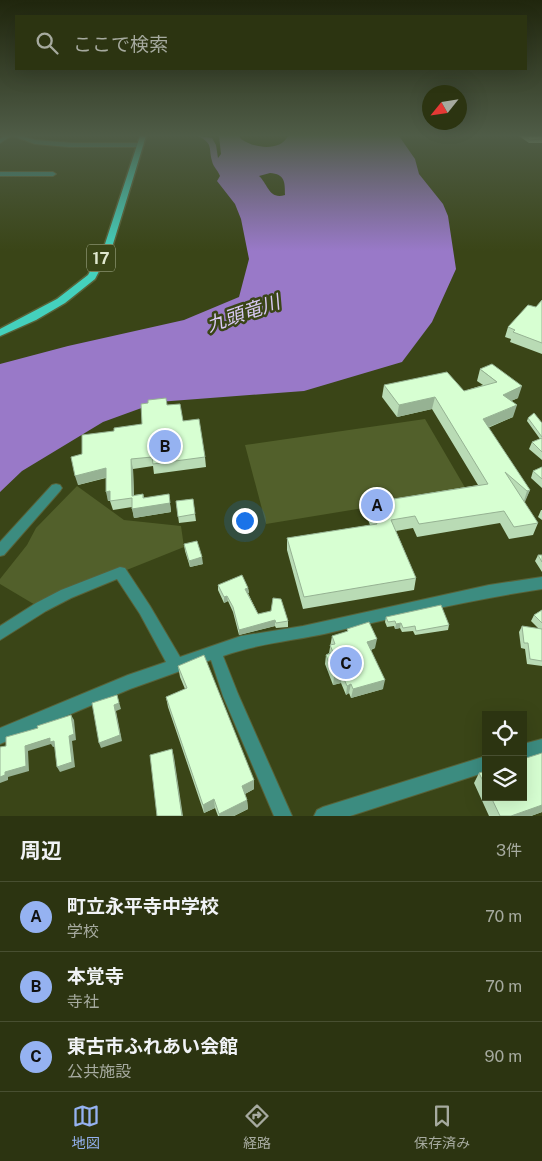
<!DOCTYPE html>
<html lang="ja">
<meta charset="utf-8">
<style>
:root{--surface:#2c3411;--page:#343c1a;--text:#f1f3f6;--muted:#a6aa9f;--line:#484f31;--accent:#95b2f1}
body{margin:0;font-family:"Public Sans","Noto Sans JP",sans-serif;background:var(--page);color:var(--text)}
.controls{position:absolute;right:15px;bottom:15px;display:grid;overflow:hidden;border-radius:0px;box-shadow:0 5px 20px #0002}
.controls button{width:45px;height:45px;display:grid;place-items:center;padding:0;border:0;border-bottom:1px solid var(--line);background:var(--surface);color:var(--text);font:25px sans-serif}
.compass{position:absolute;left:422px;top:85px;width:45px;height:45px;border-radius:50%;background:var(--surface);box-shadow:0 5px 20px #0002;rotate:240deg}
.you{position:absolute;left:244px;top:520px;width:18px;height:18px;margin:-12px;border:4px solid #fff;border-radius:50%;background:#1a73e8;box-shadow:0 0 0 8px #1a73e833}
.badge{display:grid;place-items:center;width:32px;height:32px;border-radius:50%;background:var(--accent);color:#111;font-size:16px;font-weight:700}
.pin{position:absolute;translate:-50% -50%;border:2px solid #fff;box-shadow:0 1px 5px #0006}
.list{margin:0;padding:0;list-style:none}
h2{display:flex;justify-content:space-between;align-items:center;height:65px;margin:0;padding:0 20px;font-size:21px}
h2 small{font-size:16px;font-weight:400;color:var(--muted)}
.list li{display:grid;grid-template-columns:32px 1fr auto;gap:15px;align-items:center;box-sizing:border-box;height:70px;padding:0 20px;border-top:1px solid var(--line)}
.list b{display:block;font-size:19px;white-space:nowrap}
.list p{margin:0;font-size:16px;white-space:nowrap;color:var(--muted)}
.list em{font-size:16px;font-style:normal;color:var(--muted)}
.icon{flex:none;width:28px;height:28px;fill:none;stroke:currentColor;stroke-width:2;stroke-linecap:round;stroke-linejoin:round}
.map{position:relative;flex:none;width:542px;height:816px;overflow:hidden}
.search{position:absolute;background:var(--surface);box-shadow:0 5px 20px #0002;left:15px;right:15px;top:15px;height:55px;display:flex;align-items:center;gap:12px;box-sizing:border-box;padding:0 18px;border-radius:0px;color:var(--muted);font-size:19px}
.sheet{height:275px;background:var(--surface)}
nav{display:flex;justify-content:space-around;align-items:center;box-sizing:border-box;height:70px;border-top:1px solid var(--line);background:var(--surface);font-size:14px;color:var(--muted)}
nav a{display:grid;justify-items:center;gap:2px}
nav .on{color:var(--accent)}
.map>svg:first-child{display:block}
.green{fill:#52602b}
.water{fill:#9979c8;fill-rule:evenodd}
.lines{fill:none;stroke-linecap:round;stroke-linejoin:round}
.minor-casing{stroke:#586238;stroke-width:2}
.primary-casing{stroke:#586238;stroke-width:3}
.minor{fill:#3c8c80;fill-rule:evenodd}
.primary{fill:#44d1bd;fill-rule:evenodd}
.wall{fill:#b9dbb5}
.shaded-wall{fill:#96b293}
.building{fill:#d7ffd2;stroke:#96b293}
.labels{text-anchor:middle;dominant-baseline:central;stroke-width:5;stroke-linejoin:round;paint-order:stroke}
.shield{fill:#3a4517;stroke:#aeb798;stroke-width:1}
.shield-label{font-size:16px;font-weight:bold;fill:#e0e8cf}
.water-label{font-size:19px;font-style:italic;fill:#d9caf4;stroke:#3a4517}
</style>
<div class="map">
<svg width="542" height="816" viewBox="0 0 542 816">
<rect width="100%" height="100%" fill="#3a4517"/>
<path class="green" d="M425,419L467,491L266,524L245,445Z
M77,486L124,520L181,526L184,547L37,606L0,584V579L27,545L36,528Z"/>
<path class="water" d="M198,136L212,138L216,145L218,158L221,154L219,136C224,136 234,134 239,136C240,137 240,138 241,139C253,148 280,152 288,136H399L415,159L419,174L443,204L448,216L456,269L432,322L402,362L304,391L158,402L103,422L22,471L0,492V364L68,346L184,320L239,297L249,259L241,219L235,204L217,181L220,176C218,170 213,167 212,161C208,148 214,144 198,136ZM270,173C285,174 285,182 285,195C269,200 268,184 259,176Z"/>
<g class="lines">
<defs>
<path id="minor" d="M5,136H11L0,143V139Z
M13,136H22L35,140L73,143H141L144,145L141,147H69L35,144Z
M0,172H53L56,174L53,176H0Z
M56,484L60,485L62,488L60,491L4,555L0,556V542L52,485Z
M120,567L125,568L150,606L180,657L241,636L303,626L489,585L542,577V589C469,600 397,617 324,634C291,641 256,644 223,656L238,694L292,816H274L223,696L211,660L130,689L0,744V728L128,675L166,662L140,614L117,579L71,598L46,611L0,640V626L36,603L61,590Z
M542,739V755L523,760V744Z
M486,756V772L350,816H314L317,810L323,807Z"/>
<path id="primary" d="M140,136H146L113,244L95,279L65,303L36,320L0,336V329L57,299L88,275L105,244Z"/>
</defs>
<use href="#minor" class="minor-casing"/>
<use href="#primary" class="primary-casing"/>
<use href="#minor" class="minor"/>
<use href="#primary" class="primary"/>
</g>
<path class="wall" d="M519,136H542V143H529Z
M542,300V354L510,342L511,339L505,337L508,327L536,307Z
M480,369L518,398L511,401L513,417L488,428L530,490L524,502L538,523L533,535L509,539L500,523L417,537L413,528L396,531L416,578L414,590L303,609L287,550V538L370,525L366,515L368,503L478,485L432,409L397,417L382,397L384,385L464,391L483,385L477,381Z
M167,405L183,421L205,457L206,467L154,474L153,466L133,469L134,495L143,494L144,498L170,504L171,512L134,518L132,507L113,510L110,501H108L106,478L78,485L82,454L114,431L142,424Z
M528,418L542,423V460L529,449L532,442L540,439L527,421Z
M542,467V488L531,478L533,471Z
M193,499L196,521L179,523L176,501Z
M541,510H542V520L538,517Z
M184,544L203,564L190,567L185,551Z
M538,555H542V572L535,561Z
M218,585L248,588L249,593H248L258,614L288,621V627L276,628L275,626L239,635L233,612L228,601L224,603L218,590Z
M542,610V666L527,664L525,649L521,648L519,632L522,626L539,629L531,621L534,615Z
M386,617L449,625L448,630L415,635L413,631L402,632L400,628L395,629L394,626L387,627L385,622Z
M347,629L375,648L371,650L383,689L351,698L349,693L346,695L341,683L333,685L325,664L326,655L329,653L332,636L347,632Z
M178,666L254,780V789L245,794L247,800L248,809L234,816H218L215,808L204,813L168,707L166,697L185,689L180,677Z
M542,753V812L531,816H489L474,783L479,773L486,771V797H523Z"/>
<path class="shaded-wall" d="M522,386L518,398L499,406L503,395Z
M435,397L432,409L397,417L399,405Z
M517,405L513,417L479,431L483,419Z
M131,459L133,469L134,505L132,496Z
M106,468L108,477L78,485L75,476Z
M530,490L525,502L523,504L527,491Z
M110,491L112,500L108,501L106,492Z
M143,494L145,504L169,494L171,512L134,518L132,509Z
M202,557L203,564L190,567L189,561Z
M248,588L249,593L246,594L245,589Z
M227,596L228,601L224,603V597Z
M275,620V626L239,635V630Z
M401,623L400,628L395,629L396,624Z
M377,639L375,648L366,651L367,642Z
M342,674L341,683L333,685L334,676Z
M385,680L383,689L351,698L353,689Z
M351,684L349,693L346,695L347,686Z
M117,695L121,709L116,711L122,741L101,748L99,743L114,705Z
M71,715L74,720L76,740L72,741L75,767L60,772L57,767Z
M50,738L54,741L57,746L53,747L51,744L28,751L29,771L8,777V780L0,783V777L25,746Z
M172,749L174,757L183,816H182Z
M254,780V789L243,795L242,786Z
M214,799L215,808L204,813L203,805Z
M247,800L248,809L234,816H219V814Z
M542,805V812L531,816H511Z"/>
<path class="building" d="M525,136H542V139L530,140Z
M542,300V343L513,332L515,330L508,327L528,305L536,307Z
M492,364L522,386L503,395L517,405L483,419L530,490L527,491L505,472L538,523L514,527L504,511L419,524L415,516L391,520L416,578L304,597L287,538L377,524L368,503L488,484L435,397L399,405L384,385L447,372L464,391L497,382L480,369Z
M166,398L167,405L180,404L183,421L199,419L205,457L153,464L152,457L131,459L132,496L143,494V498L169,494L170,503L132,509V498L110,501V491L106,492V468L75,476L71,457L82,454V435L114,431V428L142,424L141,404L148,403V400Z
M534,413L542,423V437L528,418Z
M542,438V452L532,442Z
M542,467V479L533,471Z
M193,499L195,514L178,517L176,501Z
M197,541L202,557L189,561L184,544Z
M538,555H542V562Z
M242,575L248,588L245,589L258,614L271,611L273,598L281,599L288,621L276,623L275,620L239,630L233,607L227,596L224,597L218,585Z
M441,605L449,625L416,631L415,626L403,628L401,623L396,624L395,621L388,622L386,617Z
M542,610V623L534,615Z
M369,622L377,639L367,642L385,680L353,689L351,684L347,686L342,674L334,676L326,655L333,652L330,645L335,644L332,636L348,631L347,629Z
M522,626L542,629V661L530,659L528,643H524Z
M204,655L254,780L242,786L247,800L219,814L214,799L203,805L166,697L187,688L178,666Z
M117,695L119,703L114,705L120,735L99,743L92,703Z
M71,715L74,734L69,736L72,762L57,767L54,741L50,742V738L25,746L26,766L5,772V775L0,777V747L6,746V737L38,728L37,726Z
M172,749L182,816H157L150,755Z
M542,753V805L511,816H500L491,797H523V759Z
M486,771V787L479,773Z"/>
<linearGradient id="sky" x2="0" y2="1"><stop stop-color="#20260d"/><stop offset="0.54" stop-color="#4f5c47"/><stop offset="1" stop-color="#4f5c47" stop-opacity="0"/></linearGradient>
<rect width="542" height="251" fill="url(#sky)"/>
<g class="labels">
<rect class="shield" x="87" y="244.5" width="28" height="27" rx="4"/>
<g class="shield-label">
<text x="101" y="258">17</text>
</g>
<g class="water-label">
<text transform="translate(243 313) rotate(-19)">九頭竜川</text>
</g>
</g>
</svg>
<div class="controls">
<button><svg class="icon" aria-label="locate" viewBox="0 0 24 24"><circle cx="12" cy="12" r="6"/><path d="M12 2v4M12 18v4M2 12h4M18 12h4"/></svg></button>
<button><svg class="icon" aria-label="layers" viewBox="0 0 24 24"><path d="M12 4l9 5-9 5-9-5zM3 14l9 5 9-5"/></svg></button>
</div>
<svg class="compass" viewBox="-18 -18 36 36"><path d="M0-13l5 13h-10z" fill="#e53935"/><path d="M0 13l5-13h-10z" fill="#a6aa9f"/></svg>
<div class="you"></div>
<div class="pin badge" style="left:377px;top:505px">A</div>
<div class="pin badge" style="left:165px;top:446px">B</div>
<div class="pin badge" style="left:346px;top:663px">C</div>
<div class="search"><svg class="icon" aria-label="search" viewBox="0 0 24 24"><circle cx="10" cy="10" r="6"/><path d="M15 15l6 6"/></svg>ここで検索</div>
</div>
<section class="sheet">
<h2>周辺<small>3件</small></h2>
<ul class="list">
<li><span class="badge">A</span><div><b>町立永平寺中学校</b><p>学校</p></div><em>70 m</em></li>
<li><span class="badge">B</span><div><b>本覚寺</b><p>寺社</p></div><em>70 m</em></li>
<li><span class="badge">C</span><div><b>東古市ふれあい会館</b><p>公共施設</p></div><em>90 m</em></li>
</ul>
</section>
<nav>
<a class="on"><svg class="icon" aria-label="map" viewBox="0 0 24 24"><path d="M3 6l6-2 6 2 6-2v14l-6 2-6-2-6 2zM9 4v14M15 6v14"/></svg>地図</a>
<a><svg class="icon" aria-label="directions" viewBox="0 0 24 24"><path d="M12 3l9 9-9 9-9-9zM9 14v-3h6M13 9l2 2-2 2"/></svg>経路</a>
<a><svg class="icon" aria-label="saved" viewBox="0 0 24 24"><path d="M7 4h10v16l-5-4-5 4z"/></svg>保存済み</a>
</nav>
